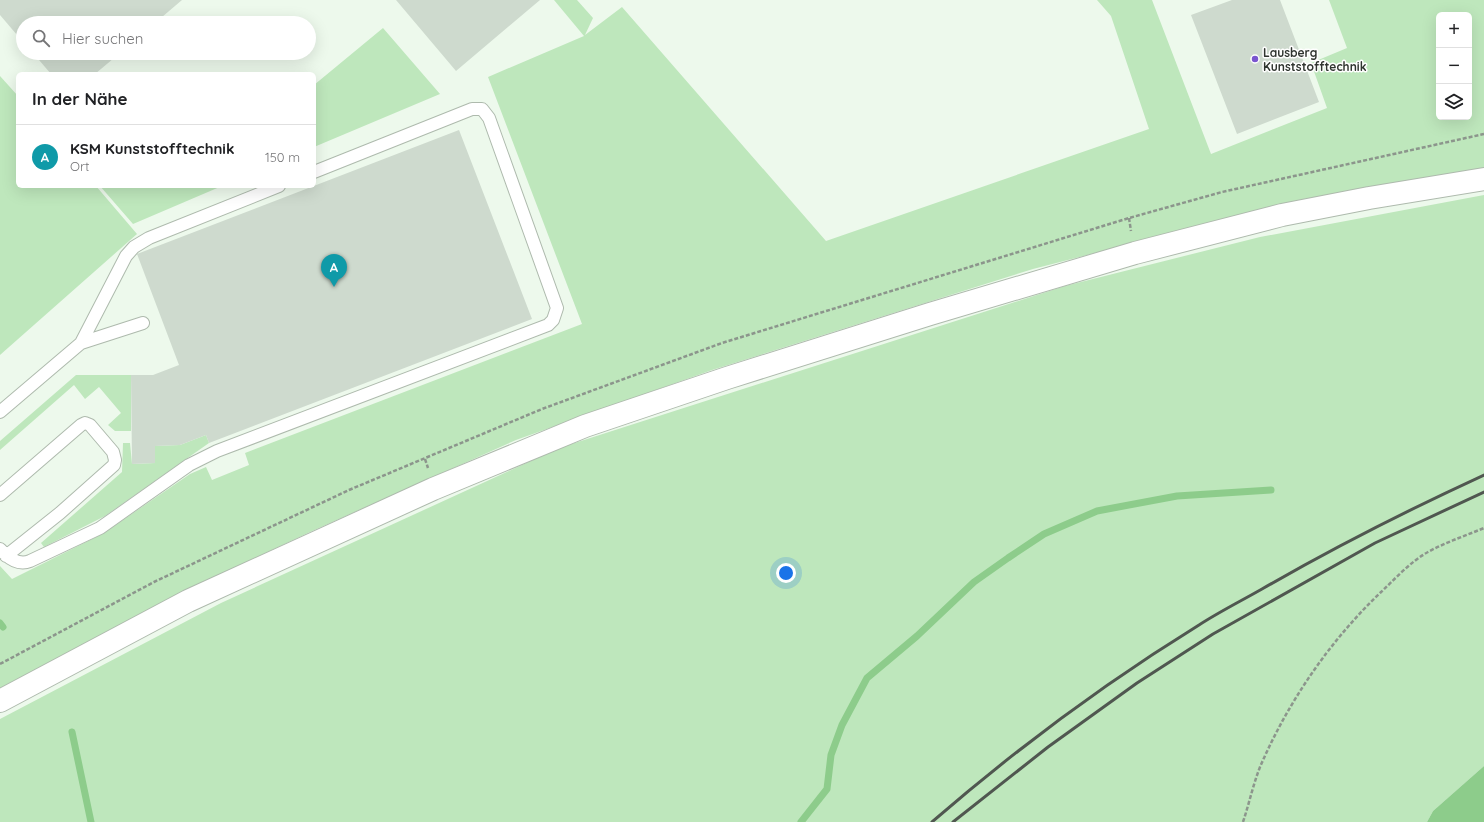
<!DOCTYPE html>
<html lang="de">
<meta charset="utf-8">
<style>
:root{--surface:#fff;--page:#f6f6f6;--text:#202124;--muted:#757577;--line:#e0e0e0;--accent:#7a55cf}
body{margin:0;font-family:Quicksand,sans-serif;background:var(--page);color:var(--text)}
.controls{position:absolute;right:12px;top:12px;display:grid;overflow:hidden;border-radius:6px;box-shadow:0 4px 16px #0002}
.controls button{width:36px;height:36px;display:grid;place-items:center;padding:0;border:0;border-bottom:1px solid var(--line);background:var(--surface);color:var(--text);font:20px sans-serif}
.you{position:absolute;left:786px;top:573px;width:14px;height:14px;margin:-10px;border:3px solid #fff;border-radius:50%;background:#1a73e8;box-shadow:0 0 0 6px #1a73e833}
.badge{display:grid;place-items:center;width:26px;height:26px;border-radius:50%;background:var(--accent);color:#fff;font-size:13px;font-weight:700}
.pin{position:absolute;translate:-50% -33px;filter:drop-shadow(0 1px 2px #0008)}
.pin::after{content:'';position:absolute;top:21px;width:14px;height:12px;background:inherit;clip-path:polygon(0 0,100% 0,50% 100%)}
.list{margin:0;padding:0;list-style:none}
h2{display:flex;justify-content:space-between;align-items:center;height:52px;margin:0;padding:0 16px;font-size:17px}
h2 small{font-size:13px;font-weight:400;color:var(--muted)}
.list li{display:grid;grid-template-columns:26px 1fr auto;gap:12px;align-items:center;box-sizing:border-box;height:64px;padding:0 16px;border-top:1px solid var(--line)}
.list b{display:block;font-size:15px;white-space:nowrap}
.list p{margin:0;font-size:13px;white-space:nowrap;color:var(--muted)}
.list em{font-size:13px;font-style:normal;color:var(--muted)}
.icon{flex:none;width:22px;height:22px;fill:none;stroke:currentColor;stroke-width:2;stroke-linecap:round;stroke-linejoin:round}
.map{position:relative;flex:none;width:1484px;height:822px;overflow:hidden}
.search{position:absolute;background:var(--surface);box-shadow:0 4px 16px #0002;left:16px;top:16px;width:300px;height:44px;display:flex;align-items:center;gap:10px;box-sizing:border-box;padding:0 14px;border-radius:22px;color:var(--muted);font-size:15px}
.panel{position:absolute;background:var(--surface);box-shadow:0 4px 16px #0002;left:16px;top:72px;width:300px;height:116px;border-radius:6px}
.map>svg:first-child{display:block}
.green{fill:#bee7bc;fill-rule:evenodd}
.water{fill:#8dcc8b}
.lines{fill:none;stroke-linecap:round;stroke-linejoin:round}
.stream{stroke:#8dcc8b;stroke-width:7}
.building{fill:#cedace}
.service-casing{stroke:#aebaad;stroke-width:14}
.secondary-casing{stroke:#aebaad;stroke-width:24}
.path{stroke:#8c958c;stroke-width:2.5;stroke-dasharray:4 2;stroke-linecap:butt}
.service{stroke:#fff;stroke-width:12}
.secondary{stroke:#fff;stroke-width:22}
.rail{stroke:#505750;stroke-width:3}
.poi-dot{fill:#7a55cf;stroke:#fff;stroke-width:1.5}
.labels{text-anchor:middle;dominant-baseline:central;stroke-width:3;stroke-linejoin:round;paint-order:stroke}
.poi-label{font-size:12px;font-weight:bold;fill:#2f342f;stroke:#fff;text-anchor:start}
</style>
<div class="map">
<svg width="1484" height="822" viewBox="0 0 1484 822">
<rect width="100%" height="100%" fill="#edf9ec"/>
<path class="green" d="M554,0H577L593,18L585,35L622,7L826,241L1149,129L1111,16L1097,0H1152L1211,154L1327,108L1311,63L1347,48L1329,0H1484V168L1304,199L1033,269L712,370L516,440L310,532L200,584L0,689V566L12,579L104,533L190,474L206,467L212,480L249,465L245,453L582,324L488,77L584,36ZM1439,15H1469V117H1439Z
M383,28L440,94L314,147V85Z
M0,76L18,96V186H96L137,234L0,355Z
M100,186H222L133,224Z
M1484,195V766L1433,811L1427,822H0V719L221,603L559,448L1065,286L1260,237Z
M76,375H131V431H115L108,425L121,413L99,387L85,399L74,385L0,450V441Z
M206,435L209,443L105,516L44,547L41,543L122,472L123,443H130L132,464L155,463V446L180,445Z"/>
<path class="water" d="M1484,766V822H1427L1433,811Z"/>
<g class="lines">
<path class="stream" d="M0,623L3,627
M72,732L91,822
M801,822L827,789L831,755L842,725L867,678L917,636L974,582L1008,558L1044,534L1097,511L1177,496L1271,490"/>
</g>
<path class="building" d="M0,0H182L155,23H23V42L0,15Z
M396,0H540L456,71Z
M1232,0H1280L1319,102L1237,134L1191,15Z
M33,53H120L95,74H51Z
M459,130L532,319L209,443L206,435L180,445L155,446V463L132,464L131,375H153L179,365L137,254Z"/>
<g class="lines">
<defs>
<path id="service" d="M81,343L126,256L134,247L149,238L279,186
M0,412L81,343L143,323
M0,495L81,425L85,423L90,425L113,452L115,460L114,465L60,513L6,556
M0,549C8,558 18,566 30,561L100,528L189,465L217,451L548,325L553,320L557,308L489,118L482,109H472L314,172"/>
<path id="secondary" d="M0,701L188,601L433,489L585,426L727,378L930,314L1135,253L1282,215L1369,198L1484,179"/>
</defs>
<use href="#service" class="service-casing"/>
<use href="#secondary" class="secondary-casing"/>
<path class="path" d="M1129,218L1131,231
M425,459L428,468
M0,664L154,582L349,490L542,409L722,343L1129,218L1222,192L1484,134
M1243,822C1249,804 1253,785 1260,767C1288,702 1329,642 1380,593C1395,579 1410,562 1428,552C1446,542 1465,536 1484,528"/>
<use href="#service" class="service"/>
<use href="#secondary" class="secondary"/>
<path class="rail" d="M932,822C1015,750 1105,683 1199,625C1219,612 1241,601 1262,589C1335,547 1408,510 1484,475
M953,822L1048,747L1137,683L1213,634L1375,543L1484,492"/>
</g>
<circle class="poi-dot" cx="1255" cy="59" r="4"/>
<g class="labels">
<g class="poi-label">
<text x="1263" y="52">Lausberg<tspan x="1263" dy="14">Kunststofftechnik</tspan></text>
</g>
</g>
</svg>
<div class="controls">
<button>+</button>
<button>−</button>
<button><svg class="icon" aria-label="layers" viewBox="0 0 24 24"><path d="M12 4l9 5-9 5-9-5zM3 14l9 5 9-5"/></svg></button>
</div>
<div class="you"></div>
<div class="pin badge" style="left:334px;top:287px;background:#0f9aa8">A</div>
<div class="search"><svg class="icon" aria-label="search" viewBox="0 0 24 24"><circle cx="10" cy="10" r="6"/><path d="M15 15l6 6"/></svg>Hier suchen</div>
<section class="panel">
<h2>In der Nähe<small></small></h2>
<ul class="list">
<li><span class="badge" style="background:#0f9aa8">A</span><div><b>KSM Kunststofftechnik</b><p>Ort</p></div><em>150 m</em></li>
</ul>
</section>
</div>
